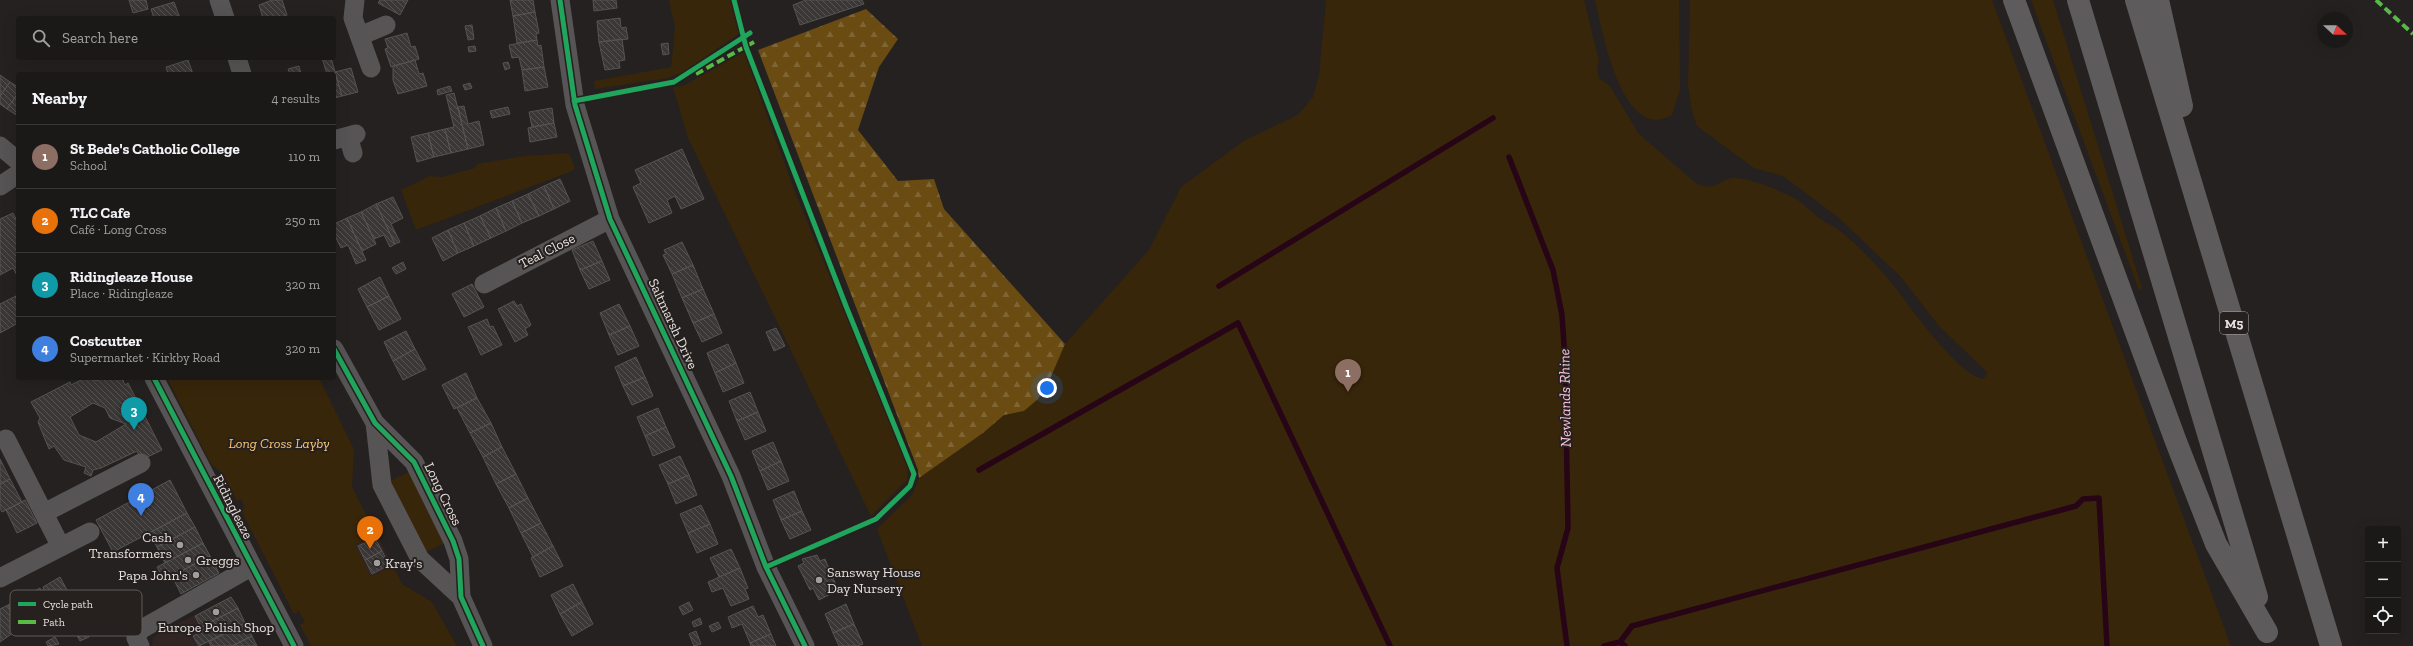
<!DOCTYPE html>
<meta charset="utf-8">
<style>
:root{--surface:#1b1918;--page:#242221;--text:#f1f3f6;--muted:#a0a0a2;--line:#393837;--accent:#d93025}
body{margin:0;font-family:"Zilla Slab",serif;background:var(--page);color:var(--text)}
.controls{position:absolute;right:12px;bottom:12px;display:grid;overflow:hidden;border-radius:4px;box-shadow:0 4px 16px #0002}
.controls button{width:36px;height:36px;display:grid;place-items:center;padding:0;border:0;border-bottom:1px solid var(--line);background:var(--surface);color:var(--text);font:20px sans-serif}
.compass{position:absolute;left:2317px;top:12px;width:36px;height:36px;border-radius:50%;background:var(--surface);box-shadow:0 4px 16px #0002;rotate:112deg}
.you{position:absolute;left:1047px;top:388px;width:14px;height:14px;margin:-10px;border:3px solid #fff;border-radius:50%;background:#1a73e8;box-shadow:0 0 0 6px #1a73e833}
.badge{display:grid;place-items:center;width:26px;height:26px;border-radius:50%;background:var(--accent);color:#fff;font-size:13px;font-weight:700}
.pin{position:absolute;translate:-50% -33px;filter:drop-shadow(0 1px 2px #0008)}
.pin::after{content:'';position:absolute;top:21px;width:14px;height:12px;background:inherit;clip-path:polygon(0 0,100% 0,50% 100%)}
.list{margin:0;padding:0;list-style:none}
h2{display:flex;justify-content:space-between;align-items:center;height:52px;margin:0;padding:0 16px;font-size:17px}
h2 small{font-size:13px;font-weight:400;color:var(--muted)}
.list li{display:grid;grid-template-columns:26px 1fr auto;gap:12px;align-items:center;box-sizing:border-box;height:64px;padding:0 16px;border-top:1px solid var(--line)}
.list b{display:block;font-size:15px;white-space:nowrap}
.list p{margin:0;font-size:13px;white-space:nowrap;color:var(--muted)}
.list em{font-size:13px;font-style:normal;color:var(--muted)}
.icon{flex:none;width:22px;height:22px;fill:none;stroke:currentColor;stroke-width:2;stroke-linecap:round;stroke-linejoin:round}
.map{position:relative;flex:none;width:2413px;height:646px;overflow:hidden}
.search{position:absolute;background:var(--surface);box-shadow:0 4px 16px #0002;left:16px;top:16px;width:320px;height:44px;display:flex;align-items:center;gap:10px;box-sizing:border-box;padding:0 14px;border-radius:4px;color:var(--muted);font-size:15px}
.panel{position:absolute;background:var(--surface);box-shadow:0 4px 16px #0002;left:16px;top:72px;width:320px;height:308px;border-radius:4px}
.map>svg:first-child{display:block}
.built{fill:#312523}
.green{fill:#38260a}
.forest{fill:url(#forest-firs)}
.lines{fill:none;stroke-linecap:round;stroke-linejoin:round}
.stream{stroke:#270416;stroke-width:5.5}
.building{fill:url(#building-back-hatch);stroke:#565453;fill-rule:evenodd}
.minor{stroke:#565454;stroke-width:19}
.highway{stroke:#5d5b5b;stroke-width:22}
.quiet{stroke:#58b947;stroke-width:4;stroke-dasharray:8 4;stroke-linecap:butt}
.cycleway-casing{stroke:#26201e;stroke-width:8}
.cycleway{stroke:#20a55d;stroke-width:5}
.poi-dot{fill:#a29e9d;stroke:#26201e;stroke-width:1.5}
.labels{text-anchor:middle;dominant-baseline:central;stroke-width:4;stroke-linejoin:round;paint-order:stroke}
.shield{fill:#26201e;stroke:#aca7a6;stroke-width:1}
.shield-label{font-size:13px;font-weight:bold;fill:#e6e1e0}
.street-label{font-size:14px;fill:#e6e1e0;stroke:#26201e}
.park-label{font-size:14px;font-style:italic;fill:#fbc570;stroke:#26201e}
.poi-label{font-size:14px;fill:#e6e1e0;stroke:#26201e;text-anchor:start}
.water-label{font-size:15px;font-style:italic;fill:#fbc2d9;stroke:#26201e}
.key{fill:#26201e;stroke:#605a58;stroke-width:1}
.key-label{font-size:11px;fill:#e6e1e0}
</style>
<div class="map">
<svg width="2413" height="646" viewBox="0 0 2413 646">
<defs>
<pattern id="forest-firs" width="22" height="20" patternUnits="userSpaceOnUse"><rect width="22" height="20" fill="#6a4b12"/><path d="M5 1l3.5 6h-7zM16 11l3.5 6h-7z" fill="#7f6534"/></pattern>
<pattern id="building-back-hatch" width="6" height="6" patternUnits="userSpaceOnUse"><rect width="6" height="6" fill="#3a3736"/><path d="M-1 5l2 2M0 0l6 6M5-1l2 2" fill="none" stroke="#565453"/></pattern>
</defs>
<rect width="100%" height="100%" fill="#242120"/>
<path class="built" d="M376,534L393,566L371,577L355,545Z
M231,597L257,646H152L153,638L159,633Z"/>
<path class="green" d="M669,0H731L740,33L685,71L668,78L595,89L594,81L671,67L675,28Z
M1326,0H1584L1599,61L1597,69L1599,78L1610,86L1639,134L1697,184C1720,192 1717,178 1736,178C1752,179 1785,192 1799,201C1807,207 1814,215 1822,220C1828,224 1835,227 1840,231C1858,245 1875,264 1890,281C1908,303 1956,374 1983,379L1987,375L1986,371L1939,326L1901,277L1839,218L1783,176L1754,168L1697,126L1692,111L1688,85L1690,0H1992L2231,646H922L877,529L912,495L919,478L983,433L1004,415L1024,411L1050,379L1065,344L1149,250L1181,187L1245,140L1298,115L1313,97L1319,75Z
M1595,0H1679L1680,89L1672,115C1622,144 1602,30 1595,0Z
M2031,0H2053L2142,288L2139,290Z
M744,52L795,192L908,466L907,480L871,516L688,138L673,87L683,86Z
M569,153L575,169L567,173L416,230L401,190L430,176L442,177L475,168L477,164L525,156Z
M167,378H319L354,449L352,487L376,534L355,545L371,577L393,566L402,584L432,602L457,646H311L300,625L305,622L299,611L294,614L241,510L245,508L241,499L237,501L222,473L211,464Z
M409,472L445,543L426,552L390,481Z"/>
<path class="forest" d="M866,9L898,39L879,67L858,130L898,181L934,179L944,209L1065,344L1050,379L1038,399L1024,411L1004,415L983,433L919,478L918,470L758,50Z"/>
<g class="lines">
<path class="stream" d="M1509,157L1553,270L1562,315L1565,360L1568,528L1557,568L1567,646
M1219,286L1493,118
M979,470L1238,323L1390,646
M1620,642L1632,626L2076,506L2083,499L2099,498L2107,646
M1604,646L1620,642L1625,646"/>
</g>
<path class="building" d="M129,0H146L148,9L133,13Z
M272,0H282L287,15L278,18H263L259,5Z
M380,0H408L400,15L378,3Z
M510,0H533L535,12L513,16Z
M593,0H616L617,8L594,11Z
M806,0H862L864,4L800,25L793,5Z
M174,2L180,18H154L151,9Z
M535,12L539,33L536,34L537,40L517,43L513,16Z
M620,18L621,28L626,27L628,39L599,42L597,21Z
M472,25L474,39L468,40L465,26Z
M407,33L411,47L415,46L419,59L391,67L385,49L388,48L385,39Z
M622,39L625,60L619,61L620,68L605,70L599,42Z
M537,40L538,46L541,45L544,67L522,70L519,57L512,58L509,45Z
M668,43L669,54L663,55L661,44Z
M475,46L476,51L469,52L468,47Z
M322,58H331L342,96L334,98V74H327Z
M188,60L193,74H168L166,67Z
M415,60L419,74L423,73L427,86L398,94L393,80V66Z
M508,62L510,68L505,70L503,63Z
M299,66L301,74H290L288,69Z
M544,67L548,87L525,91L522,70Z
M351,68L358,92L342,96L335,72Z
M0,75L10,82L0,96Z
M10,82L18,87V93L7,109L0,104V96Z
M470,83L472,88L465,90L463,85Z
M450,86L452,91L438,95L437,90Z
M18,93V116L7,109Z
M454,93L468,149L451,153L445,129L454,127L446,95Z
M464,106L468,124L479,121L484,145L468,149L458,107Z
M508,107L510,114L492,118L490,111Z
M552,108L554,123L532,127L529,112Z
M554,123L557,137L530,142L528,128Z
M445,129L451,153L434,157L428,133Z
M428,133L434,157L417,162L411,137Z
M682,149L704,199L681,209L675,196L667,200L672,213L649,223L633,187L641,183L635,170Z
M560,179L570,201L554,209L544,186Z
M544,186L554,209L539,216L528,194Z
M528,194L539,216L522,223L512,201Z
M393,197L403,218L391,224L400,242L395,244L376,204Z
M512,201L522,223L506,231L496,208Z
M376,204L395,244L390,247L384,235L374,239L361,212Z
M496,208L506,231L491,238L480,216Z
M361,212L376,244L362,251L347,218Z
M13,213L18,223V277L13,268L0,275V219Z
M480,216L491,238L474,246L464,223Z
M347,218L366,260L356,264L348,245L341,248L334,234V224Z
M464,223L474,246L458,253L448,230Z
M448,230L458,253L443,261L432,238Z
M593,241L602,261L580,270L572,250Z
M682,242L693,265L672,274L663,255L666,254L664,250Z
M602,261L610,280L589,289L580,270Z
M403,262L406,269L396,274L392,268Z
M693,265L703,289L682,298L672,274Z
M380,277L389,296L367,307L358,289Z
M472,284L484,307L464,317L452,294Z
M703,289L714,314L693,323L682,298Z
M18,295V323L0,333V304Z
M389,296L401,319L379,330L367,307Z
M514,301L517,306L521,304L531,325L525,329L528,335L515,342L498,309Z
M619,304L630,326L609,335L600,313Z
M714,314L722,333L702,342L693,323Z
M487,319L490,327L493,326L502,345L481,355L468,327Z
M630,326L639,346L618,355L609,335Z
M776,328L785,346L774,351L766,332Z
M406,331L415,349L393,361L384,342Z
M728,344L736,363L715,373L707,353Z
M415,349L426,369L403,380L393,361Z
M636,357L645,377L623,386L615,367Z
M736,363L744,383L723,392L715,373Z
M466,373L477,398L454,409L442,385Z
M645,377L653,396L632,405L623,386Z
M85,378H94L95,381L102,378H122L125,385L128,383L162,450L141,460L137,451L101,468L93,470L91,476L84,473L86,467L64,460L54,446L49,449L38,422L40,418L31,402L70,382L71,385ZM93,403L105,408L110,418L126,424L96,442L79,435L70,417Z
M750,392L758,412L737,421L729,401Z
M477,398L491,423L470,433L457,408Z
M658,408L666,427L645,436L637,417Z
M758,412L766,431L745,440L737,421Z
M491,423L502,447L483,457L470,433Z
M666,427L675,447L653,456L645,436Z
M773,442L781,461L760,471L752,451Z
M502,447L516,474L496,484L483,457Z
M680,456L689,475L668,484L659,465Z
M0,459L10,479L0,484Z
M781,461L789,481L768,490L760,471Z
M516,474L528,498L509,508L496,484Z
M689,475L697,495L676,504L668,484Z
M10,479L22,502L2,512L0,508V484Z
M170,480L187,513L113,552L96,520Z
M794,491L802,511L781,520L773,500Z
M528,498L541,523L521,533L509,508Z
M25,500L37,523L17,533L6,510Z
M701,505L710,524L688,533L680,514Z
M802,511L811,530L790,539L781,520Z
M187,513L195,527L157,547L149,533Z
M541,523L553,546L533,557L521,533Z
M710,524L718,544L697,553L688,533Z
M195,527L203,543L165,563L157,547Z
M375,538L382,551L365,560L358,546Z
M203,543L210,556L164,580L157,567Z
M553,546L563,566L540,577L531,558Z
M731,549L740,568L719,577L710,558Z
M382,551L389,565L372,574L365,560Z
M817,555L820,561L825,559L838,590L819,600L813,588L810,590L798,566L804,563L802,559Z
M210,556L219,573L181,594L172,576Z
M740,568L748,588L745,589L749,599L731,606L723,588L712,592L708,582Z
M60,577L74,603L45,618L33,595L36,593L35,591L40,588L41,591L44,589L43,587Z
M573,584L582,602L560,614L551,595Z
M33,595L45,618L22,631L8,605L25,596L26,599Z
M231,597L238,608L201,627L195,616Z
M582,602L593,624L572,636L560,614Z
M689,602L693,610L683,615L679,607Z
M846,604L854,624L833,633L825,614Z
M8,605L20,628L0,642V609Z
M753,606L758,617L763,615L771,634L750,643L742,624L732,628L728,617Z
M238,608L245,623L199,646L193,636L203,631L201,627Z
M700,618L702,624L694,627L692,622Z
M718,622L721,628L712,632L709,626Z
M245,623L252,636L232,646H211L209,642Z
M854,624L863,644L857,646H839L833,633Z
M83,625L89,637L80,641L74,630Z
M696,631L701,644L694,646L689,634Z
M771,634L776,646H751L750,643Z
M252,636L257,646H232Z
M55,637L59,644L48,646L46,642Z"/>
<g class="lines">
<path class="minor" d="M219,0L225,18
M355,0L353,18L371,68
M560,0L575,105L610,219L731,476L766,567L805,646
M360,36L386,25
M237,58L242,74
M348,136L353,153
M334,140L356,134
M0,146L18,161
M0,186L18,174
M484,284L610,219
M334,349L375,423L414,462L453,541L459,559L461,597L483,646
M154,378L294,646
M375,423L382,485L420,559L461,597
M6,439L61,547
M44,513L141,463
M0,578L90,532
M140,646L136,638L140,630L251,567"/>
<path class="highway" d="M2014,0L2175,439L2216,544L2267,632
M2078,0L2257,597
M2136,0L2331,646
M2158,0L2182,106"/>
<path class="quiet" d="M2376,0L2413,34
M696,74L754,42"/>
<defs>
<path id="cycleway" d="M560,0L575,105L610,219L731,476L766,567L805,646
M734,0L746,47L846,306L914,474L910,486L876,519L766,567
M574,101L674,82L750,33
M334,349L375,423L414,462L453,541L459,559L461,597L483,646
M154,378L294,646"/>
</defs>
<use href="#cycleway" class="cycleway-casing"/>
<use href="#cycleway" class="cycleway"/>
</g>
<g class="poi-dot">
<circle cx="180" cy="545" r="4"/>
<circle cx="188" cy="560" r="4"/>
<circle cx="377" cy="563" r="4"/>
<circle cx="196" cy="575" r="4"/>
<circle cx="819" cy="580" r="4"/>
<circle cx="216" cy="612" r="4"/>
</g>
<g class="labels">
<rect class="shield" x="2220" y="312" width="28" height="22" rx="3"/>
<g class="shield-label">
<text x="2234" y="323">M5</text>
</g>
<g class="street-label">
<text transform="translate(547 251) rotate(-27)">Teal Close</text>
<text transform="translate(673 324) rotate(65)">Saltmarsh Drive</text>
<text transform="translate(443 494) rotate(64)">Long Cross</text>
<text transform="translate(233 507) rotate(63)">Ridingleaze</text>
</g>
<g class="park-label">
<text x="279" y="443">Long Cross Layby</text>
</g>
<g class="poi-label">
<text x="172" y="537" text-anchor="end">Cash<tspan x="172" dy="16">Transformers</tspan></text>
<text x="196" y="560">Greggs</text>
<text x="385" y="563">Kray's</text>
<text x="827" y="572">Sansway House<tspan x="827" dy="16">Day Nursery</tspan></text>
<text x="188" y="575" text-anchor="end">Papa John's</text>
<text x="216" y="627" text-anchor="middle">Europe Polish Shop</text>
</g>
<g class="water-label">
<text transform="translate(1565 398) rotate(-91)">Newlands Rhine</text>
</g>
</g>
<rect x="10" y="590" width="132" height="46" rx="6" class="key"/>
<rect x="18" y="602" width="18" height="4" fill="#20a55d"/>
<rect x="18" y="620" width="18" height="4" fill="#58b947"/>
<g class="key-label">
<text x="43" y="608">Cycle path</text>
<text x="43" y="626">Path</text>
</g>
</svg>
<div class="controls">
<button>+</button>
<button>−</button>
<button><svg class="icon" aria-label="locate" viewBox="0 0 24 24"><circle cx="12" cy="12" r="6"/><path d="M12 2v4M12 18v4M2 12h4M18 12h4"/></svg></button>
</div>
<svg class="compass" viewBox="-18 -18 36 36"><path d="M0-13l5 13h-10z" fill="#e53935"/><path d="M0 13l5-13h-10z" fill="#a0a0a2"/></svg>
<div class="you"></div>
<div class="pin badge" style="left:1348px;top:392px;background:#8d6e63">1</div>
<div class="pin badge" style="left:370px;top:549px;background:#e8710a">2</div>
<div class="pin badge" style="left:134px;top:430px;background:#0f9aa8">3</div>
<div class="pin badge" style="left:141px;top:516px;background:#3f7fe0">4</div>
<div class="search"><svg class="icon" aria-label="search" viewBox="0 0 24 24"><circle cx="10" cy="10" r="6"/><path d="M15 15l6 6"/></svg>Search here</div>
<section class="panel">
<h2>Nearby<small>4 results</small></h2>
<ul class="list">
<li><span class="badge" style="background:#8d6e63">1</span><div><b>St Bede's Catholic College</b><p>School</p></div><em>110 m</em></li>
<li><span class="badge" style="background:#e8710a">2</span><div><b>TLC Cafe</b><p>Café · Long Cross</p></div><em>250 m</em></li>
<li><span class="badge" style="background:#0f9aa8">3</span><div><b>Ridingleaze House</b><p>Place · Ridingleaze</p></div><em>320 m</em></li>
<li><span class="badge" style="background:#3f7fe0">4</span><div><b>Costcutter</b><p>Supermarket · Kirkby Road</p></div><em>320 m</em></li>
</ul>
</section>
</div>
